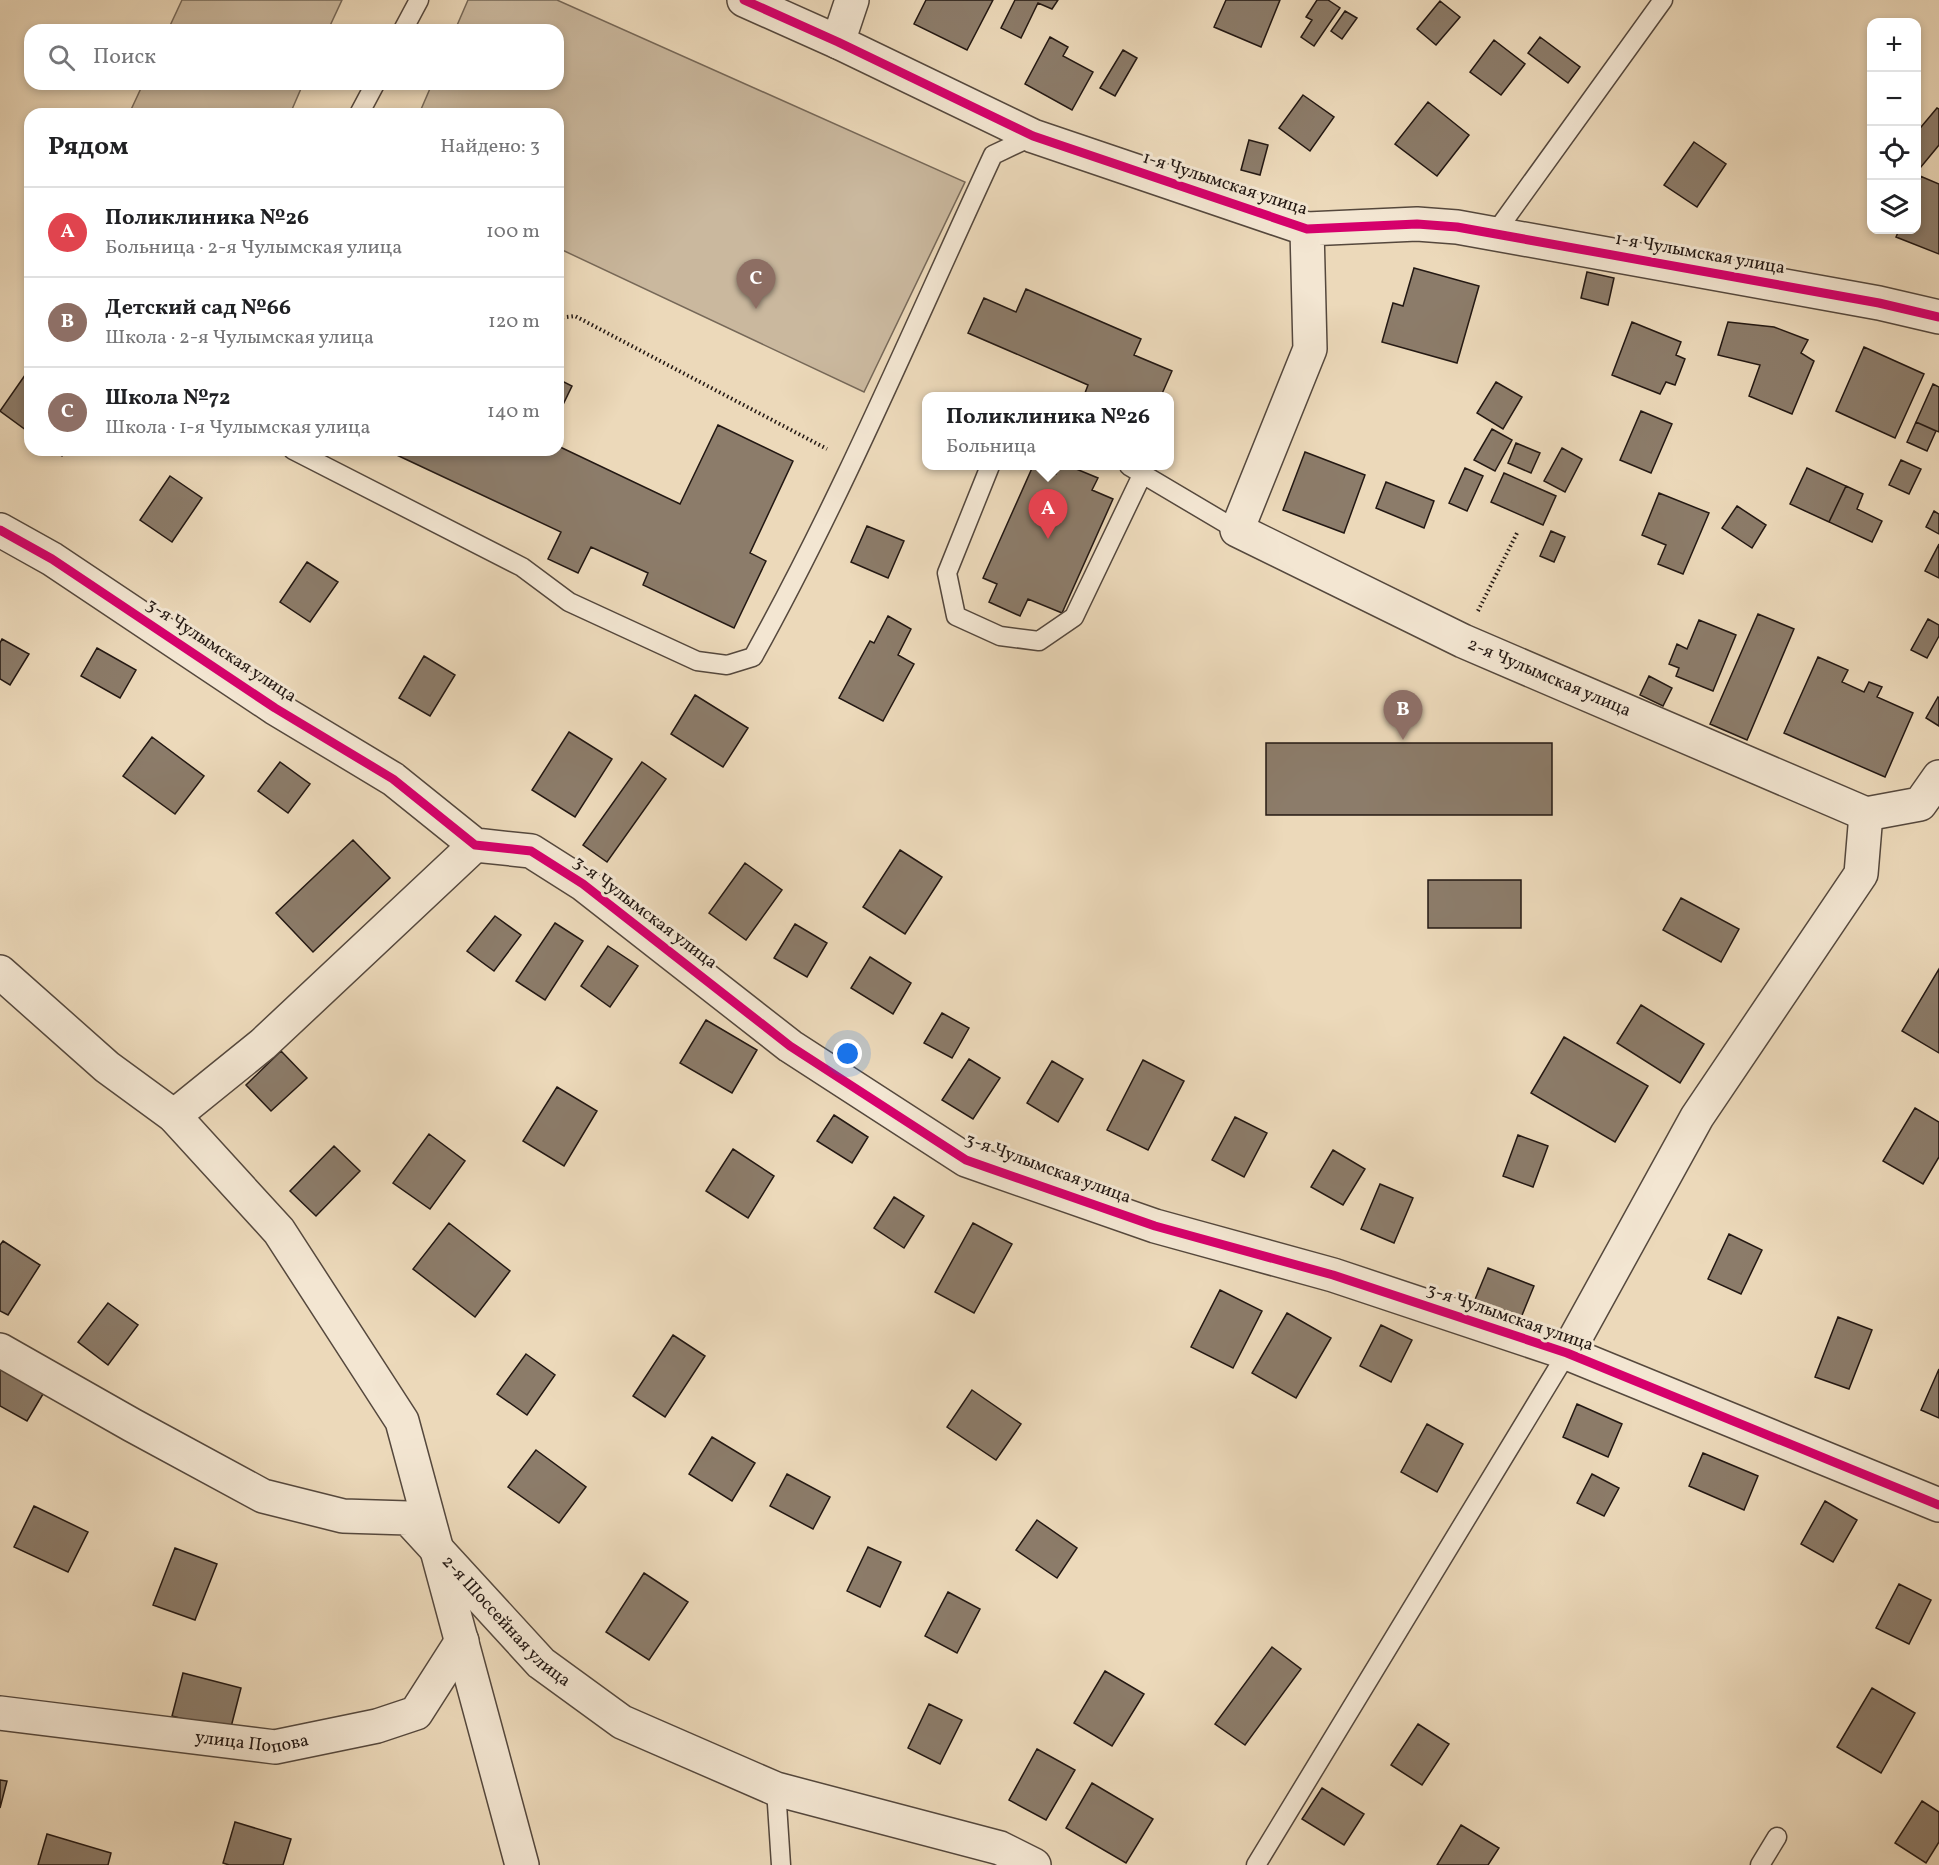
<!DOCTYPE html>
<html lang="ru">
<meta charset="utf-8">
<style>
:root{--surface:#fff;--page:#f6f6f6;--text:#202124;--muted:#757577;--line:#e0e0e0;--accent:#ea580c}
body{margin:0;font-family:Vollkorn,serif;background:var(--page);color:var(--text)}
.controls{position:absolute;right:18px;top:18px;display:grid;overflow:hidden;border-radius:12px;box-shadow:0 3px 9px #0003}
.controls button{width:54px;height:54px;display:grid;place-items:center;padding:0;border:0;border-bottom:2px solid var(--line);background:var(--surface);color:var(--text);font:30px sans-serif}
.you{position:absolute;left:848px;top:1054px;width:21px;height:21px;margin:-15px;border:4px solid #fff;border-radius:50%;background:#1a73e8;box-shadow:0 0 0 9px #1a73e833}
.badge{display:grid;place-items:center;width:39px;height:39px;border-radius:50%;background:var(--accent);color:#fff;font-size:20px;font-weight:700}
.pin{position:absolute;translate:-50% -50px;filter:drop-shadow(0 2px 3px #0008)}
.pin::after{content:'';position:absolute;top:32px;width:21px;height:18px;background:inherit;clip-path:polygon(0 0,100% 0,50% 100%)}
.popup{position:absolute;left:922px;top:392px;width:252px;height:78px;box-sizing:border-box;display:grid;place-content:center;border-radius:12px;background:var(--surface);filter:drop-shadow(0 2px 4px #0005);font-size:20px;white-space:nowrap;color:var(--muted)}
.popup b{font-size:22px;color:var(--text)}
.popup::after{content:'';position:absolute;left:50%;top:100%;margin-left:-12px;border:12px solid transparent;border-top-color:var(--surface)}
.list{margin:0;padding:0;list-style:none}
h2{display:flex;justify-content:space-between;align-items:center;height:78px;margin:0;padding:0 24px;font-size:26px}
h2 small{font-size:20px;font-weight:400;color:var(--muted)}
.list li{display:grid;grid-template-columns:39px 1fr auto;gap:18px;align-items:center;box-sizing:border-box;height:90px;padding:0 24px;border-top:2px solid var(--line)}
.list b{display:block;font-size:22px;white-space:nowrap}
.list p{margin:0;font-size:20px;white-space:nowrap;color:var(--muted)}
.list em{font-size:20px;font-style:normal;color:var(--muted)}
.icon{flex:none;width:33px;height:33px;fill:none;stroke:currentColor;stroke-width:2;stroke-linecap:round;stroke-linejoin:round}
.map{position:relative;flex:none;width:1939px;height:1865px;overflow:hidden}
.search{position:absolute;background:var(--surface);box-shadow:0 3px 9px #0003;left:24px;top:24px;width:540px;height:66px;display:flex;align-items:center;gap:15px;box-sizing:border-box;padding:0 21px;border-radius:18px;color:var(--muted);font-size:22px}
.panel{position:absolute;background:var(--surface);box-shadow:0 3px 9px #0003;left:24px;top:108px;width:540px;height:348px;border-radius:18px}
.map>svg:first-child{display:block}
.green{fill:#cab89e;stroke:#766858;stroke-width:1.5}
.building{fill:#8c7c6a;stroke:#231813;stroke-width:1.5}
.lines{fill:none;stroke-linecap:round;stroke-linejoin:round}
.service-casing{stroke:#55483d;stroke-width:21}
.minor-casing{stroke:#55483d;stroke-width:36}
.tertiary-casing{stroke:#55483d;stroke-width:36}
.path{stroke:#231813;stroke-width:4;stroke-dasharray:1.5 3;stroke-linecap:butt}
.service{stroke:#f3e6d2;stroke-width:18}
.minor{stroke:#f3e6d2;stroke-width:33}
.tertiary{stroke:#f3e6d2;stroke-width:33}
.cycleway-casing{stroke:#f3e6d2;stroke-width:13}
.cycleway{stroke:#d6006c;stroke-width:9}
.labels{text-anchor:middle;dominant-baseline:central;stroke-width:6;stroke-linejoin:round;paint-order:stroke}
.street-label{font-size:18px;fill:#231813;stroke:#f3e6d2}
</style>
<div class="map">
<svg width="1939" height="1865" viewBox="0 0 1939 1865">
<rect width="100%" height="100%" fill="#ecd9ba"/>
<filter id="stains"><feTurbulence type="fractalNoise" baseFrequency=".00333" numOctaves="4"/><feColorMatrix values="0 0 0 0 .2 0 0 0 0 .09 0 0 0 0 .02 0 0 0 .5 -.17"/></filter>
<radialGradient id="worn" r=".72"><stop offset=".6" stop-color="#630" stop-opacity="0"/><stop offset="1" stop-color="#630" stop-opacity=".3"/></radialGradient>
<path class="green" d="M182,0H342L328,30H168Z
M468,0H557L965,182L864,392L558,248V114H419L432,84H558V30H455Z
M143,84H303L290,114H129Z"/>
<path class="building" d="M926,0H993L967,50L914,24Z
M1015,0H1058L1052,9L1038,3L1021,38L1001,28Z
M1226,0H1280L1261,47L1214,27Z
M1317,0H1328L1340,8L1314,46L1301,37L1312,20L1306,17Z
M1440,1L1460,17L1436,45L1417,29Z
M1345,11L1357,18L1342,39L1331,31Z
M1050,37L1068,47L1063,56L1093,72L1072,110L1025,84Z
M1540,37L1580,67L1568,83L1528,53Z
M1494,40L1525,64L1501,95L1470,72Z
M1123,50L1137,58L1115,96L1100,88Z
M1303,95L1334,117L1310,151L1279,128Z
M1428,102L1469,135L1437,176L1395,144Z
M1937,108L1939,109V145L1916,173V133Z
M1249,140L1268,145L1260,175L1241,170Z
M1694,142L1726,164L1697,207L1664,185Z
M1920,176L1939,184V254L1896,237L1899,230H1916V186Z
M1414,268L1479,286L1457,363L1382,342L1393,303L1403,306Z
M1587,272L1614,278L1608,305L1581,298Z
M1026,289L1141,339L1134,355L1172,371L1161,396L1116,395L1094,396L1085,393L1088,385L968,333L984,298L1016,312Z
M1632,322L1681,342L1676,355L1685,359L1675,385L1666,382L1660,394L1612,375Z
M1728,322L1774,327L1808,340L1801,353L1814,361L1792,414L1749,396L1760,365L1718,355Z
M1864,347L1924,374L1895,438L1836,411Z
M30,368V433L0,411Z
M558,379L572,386L558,415Z
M1496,382L1522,397L1503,429L1477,413Z
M1933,384L1939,387V432L1916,422Z
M1641,411L1672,424L1651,473L1620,460Z
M1916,422L1936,431L1927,451L1907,442Z
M718,425L793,461L750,553L766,561L734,628L643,585L648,573L591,547L578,573L548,559L561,532L386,450H558V446L680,504Z
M1492,429L1512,440L1495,471L1474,460Z
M1516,443L1540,453L1531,473L1508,463Z
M1562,448L1582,459L1565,492L1544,481Z
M54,450H67L62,456Z
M1305,452L1365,475L1344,533L1283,510Z
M1901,460L1921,469L1909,494L1889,485Z
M1033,466L1056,474L1060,466H1069L1098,478L1092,490L1113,499L1062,613L1028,599L1020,616L989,602L997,584L983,578Z
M1465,468L1483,476L1467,511L1449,503Z
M1807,468L1846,486L1829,522L1790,504Z
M1504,473L1556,496L1543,525L1491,502Z
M170,476L202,498L172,542L140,520Z
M1386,482L1434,501L1424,528L1376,508Z
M1846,486L1863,494L1857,509L1882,521L1872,542L1829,522Z
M1659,493L1709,513L1683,574L1658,564L1666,545L1642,535Z
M1737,506L1766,525L1752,548L1722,528Z
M1934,511L1939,514V534L1926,527Z
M867,526L904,541L888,578L851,562Z
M1551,531L1565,537L1554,562L1540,556Z
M1939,544V578L1925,571Z
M307,562L338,582L310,622L280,602Z
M1758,614L1794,629L1747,740L1710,724Z
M888,616L911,629L898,655L914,664L883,721L839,698L870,641L874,643Z
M1928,619L1939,625V636L1927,658L1911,650Z
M1699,620L1736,635L1713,691L1676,676L1679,668L1669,664L1677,644L1687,649Z
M2,639L29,654L10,685L0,679V643Z
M97,648L136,670L120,698L81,676Z
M424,656L455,675L430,716L399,698Z
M1818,657L1848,670L1842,682L1864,692L1869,682L1882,687L1877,697L1913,713L1885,777L1784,733Z
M1649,676L1672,688L1663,706L1640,695Z
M695,695L748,728L723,767L671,734Z
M1938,697L1939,698V726L1926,718Z
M569,732L612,759L575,817L532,790Z
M152,737L204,776L175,814L123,776Z
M1266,743H1552V815H1266Z
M280,762L310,784L288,813L258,791Z
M642,762L666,779L607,862L583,845Z
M353,840L390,878L313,952L276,913Z
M900,850L942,877L905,934L863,907Z
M745,863L782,890L746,940L709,913Z
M1428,880H1521V928H1428Z
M1681,898L1739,929L1721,962L1663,930Z
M495,916L521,935L494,971L467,951Z
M555,923L583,941L545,1000L516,981Z
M795,924L827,943L807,977L774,958Z
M608,946L638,966L610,1007L581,986Z
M870,957L911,983L893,1014L851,988Z
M1939,969V1053L1902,1031Z
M1641,1005L1704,1044L1680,1083L1617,1043Z
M942,1013L969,1028L952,1058L924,1043Z
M706,1020L757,1050L732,1093L680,1063Z
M1564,1037L1648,1086L1615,1142L1531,1093Z
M281,1051L307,1078L271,1111L246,1085Z
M969,1059L1000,1078L973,1119L942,1100Z
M1143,1060L1184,1081L1148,1150L1107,1130Z
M1052,1061L1083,1079L1058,1122L1027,1103Z
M557,1087L597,1111L564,1166L523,1141Z
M1915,1108L1939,1122V1157L1923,1184L1883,1161Z
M834,1115L868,1137L852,1163L817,1141Z
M1235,1117L1267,1133L1244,1177L1212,1160Z
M429,1134L465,1161L430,1209L393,1183Z
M1518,1135L1548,1146L1533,1187L1503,1176Z
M334,1146L360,1171L316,1216L290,1191Z
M733,1149L774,1176L748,1218L706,1191Z
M1333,1150L1365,1169L1343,1205L1311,1187Z
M1380,1184L1413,1198L1394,1243L1361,1229Z
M894,1197L924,1216L904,1248L874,1228Z
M449,1223L510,1271L475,1317L413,1269Z
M973,1223L1012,1244L974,1313L935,1292Z
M1729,1234L1762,1250L1741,1294L1708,1279Z
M3,1241L40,1265L8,1315L0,1311V1245Z
M1488,1268L1534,1286L1520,1320L1474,1302Z
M1220,1290L1262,1311L1233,1368L1191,1347Z
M108,1303L138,1325L108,1365L78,1342Z
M1287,1313L1331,1338L1296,1398L1252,1373Z
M1838,1317L1872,1330L1849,1389L1815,1377Z
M1381,1325L1412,1340L1391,1382L1360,1366Z
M673,1335L705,1356L665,1417L633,1396Z
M526,1354L555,1375L527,1415L497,1394Z
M0,1368L46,1389L27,1421L0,1406Z
M1939,1369V1418L1921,1410Z
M972,1390L1021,1424L996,1460L947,1427Z
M1577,1404L1622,1424L1608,1457L1563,1437Z
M1427,1424L1463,1444L1437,1492L1401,1472Z
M712,1437L755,1463L732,1501L689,1474Z
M536,1450L586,1487L559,1523L508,1487Z
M1703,1453L1758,1476L1744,1510L1689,1486Z
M787,1474L830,1497L813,1529L770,1506Z
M1592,1474L1619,1488L1604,1516L1577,1503Z
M1825,1501L1857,1520L1833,1562L1801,1544Z
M34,1506L88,1532L68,1572L14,1547Z
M1037,1520L1077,1548L1057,1578L1016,1550Z
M868,1547L901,1562L880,1607L847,1591Z
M175,1548L217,1564L195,1620L153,1605Z
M644,1573L688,1602L649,1660L606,1632Z
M1899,1584L1931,1600L1909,1644L1876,1628Z
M948,1592L980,1609L957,1653L925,1636Z
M1272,1647L1301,1669L1245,1745L1215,1724Z
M1105,1671L1144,1694L1112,1746L1074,1723Z
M183,1673L241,1688L230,1731L172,1716Z
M1872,1688L1915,1713L1881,1773L1837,1747Z
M929,1704L962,1720L940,1764L908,1748Z
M1418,1724L1449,1744L1422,1785L1391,1765Z
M1037,1749L1075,1770L1046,1820L1009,1800Z
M0,1780L7,1781L0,1808Z
M1092,1783L1153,1819L1126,1863L1066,1828Z
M1322,1788L1364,1814L1344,1845L1302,1819Z
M1922,1801L1939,1812V1842L1926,1863L1895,1843Z
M235,1822L291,1839L283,1865H229L223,1863Z
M1461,1825L1499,1848L1488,1865H1437Z
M47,1834L111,1853L108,1865H38Z"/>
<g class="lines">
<defs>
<path id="service" d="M403,30L419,0
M359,114L375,84
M1495,233L1663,0
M293,450L522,567L569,602L697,661L727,665L753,657C843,495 915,323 993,155L1033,136
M990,466L947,573L956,616L1000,636L1039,641L1074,617L1143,473
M1129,466L1237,530
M776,1789L781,1865
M1256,1865L1567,1353
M1760,1865L1777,1837"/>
<g id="minor">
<path d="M838,42L852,0"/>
<path d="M0,530L52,559L275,708L393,779L475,845L531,851L583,884L790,1046L966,1160L1155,1226L1333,1275L1567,1353L1939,1505"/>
<path d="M1866,814L1463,641L1237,530L1310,349L1307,229L1417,224L1457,227L1879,303L1939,317"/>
<path d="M0,972L107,1067L174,1116L279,1231L402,1421L522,1865"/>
<path d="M174,1116L263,1044L475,845"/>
<path id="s1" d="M0,1350L132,1425L263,1496L343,1516L408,1518L541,1663L622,1722L776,1789L1000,1848L1034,1865"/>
<path d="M1567,1353L1697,1117L1861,874L1866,814L1920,804L1939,777"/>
<path id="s2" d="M0,1713L275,1747L377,1726L416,1713L462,1641"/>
</g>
<path id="tertiary" d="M744,0L838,42L1033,136L1307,229"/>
</defs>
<use href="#service" class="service-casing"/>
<use href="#minor" class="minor-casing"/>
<use href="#tertiary" class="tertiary-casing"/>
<path class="path" d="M558,318L575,316L827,449
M1478,611L1517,533"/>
<use href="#service" class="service"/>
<use href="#minor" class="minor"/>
<use href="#tertiary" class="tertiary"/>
<defs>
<path id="cycleway" d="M744,0L838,42L1033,136L1307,229L1417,224L1457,227L1879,303L1939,317
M0,530L52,559L275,708L393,779L475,845L531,851L583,884L790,1046L966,1160L1155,1226L1333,1275L1567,1353L1939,1505"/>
</defs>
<use href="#cycleway" class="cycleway-casing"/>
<use href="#cycleway" class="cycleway"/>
</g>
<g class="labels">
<g class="street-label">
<text transform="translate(1225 184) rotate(18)">1-я Чулымская улица</text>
<text transform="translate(1700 254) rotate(10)">1-я Чулымская улица</text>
<text transform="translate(221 651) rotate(33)">3-я Чулымская улица</text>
<text transform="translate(1549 678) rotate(23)">2-я Чулымская улица</text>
<text transform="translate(645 913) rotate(37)">3-я Чулымская улица</text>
<text transform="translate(1048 1169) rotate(20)">3-я Чулымская улица</text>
<text transform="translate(1510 1318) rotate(19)">3-я Чулымская улица</text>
<text stroke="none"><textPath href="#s1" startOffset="591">2-я Шоссейная улица</textPath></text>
<text stroke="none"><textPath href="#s2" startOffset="254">улица Попова</textPath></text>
</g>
</g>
<rect width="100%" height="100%" filter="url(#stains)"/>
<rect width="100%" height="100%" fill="url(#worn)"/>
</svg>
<div class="controls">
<button>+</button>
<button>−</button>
<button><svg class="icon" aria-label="locate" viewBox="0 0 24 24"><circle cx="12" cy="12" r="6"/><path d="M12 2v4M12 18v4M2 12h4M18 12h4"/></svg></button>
<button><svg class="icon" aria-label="layers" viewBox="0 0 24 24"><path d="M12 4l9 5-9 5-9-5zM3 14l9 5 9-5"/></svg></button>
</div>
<div class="you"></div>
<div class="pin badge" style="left:1048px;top:539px;background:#e0444e">A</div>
<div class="popup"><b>Поликлиника №26</b>Больница</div>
<div class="pin badge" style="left:1403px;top:740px;background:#8d6e63">B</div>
<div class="pin badge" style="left:756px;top:309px;background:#8d6e63">C</div>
<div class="search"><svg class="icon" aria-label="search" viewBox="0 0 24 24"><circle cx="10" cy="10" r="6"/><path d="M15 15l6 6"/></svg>Поиск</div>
<section class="panel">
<h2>Рядом<small>Найдено: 3</small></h2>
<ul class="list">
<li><span class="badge" style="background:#e0444e">A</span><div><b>Поликлиника №26</b><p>Больница · 2-я Чулымская улица</p></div><em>100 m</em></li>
<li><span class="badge" style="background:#8d6e63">B</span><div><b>Детский сад №66</b><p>Школа · 2-я Чулымская улица</p></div><em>120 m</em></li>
<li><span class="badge" style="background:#8d6e63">C</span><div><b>Школа №72</b><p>Школа · 1-я Чулымская улица</p></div><em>140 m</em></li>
</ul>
</section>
</div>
